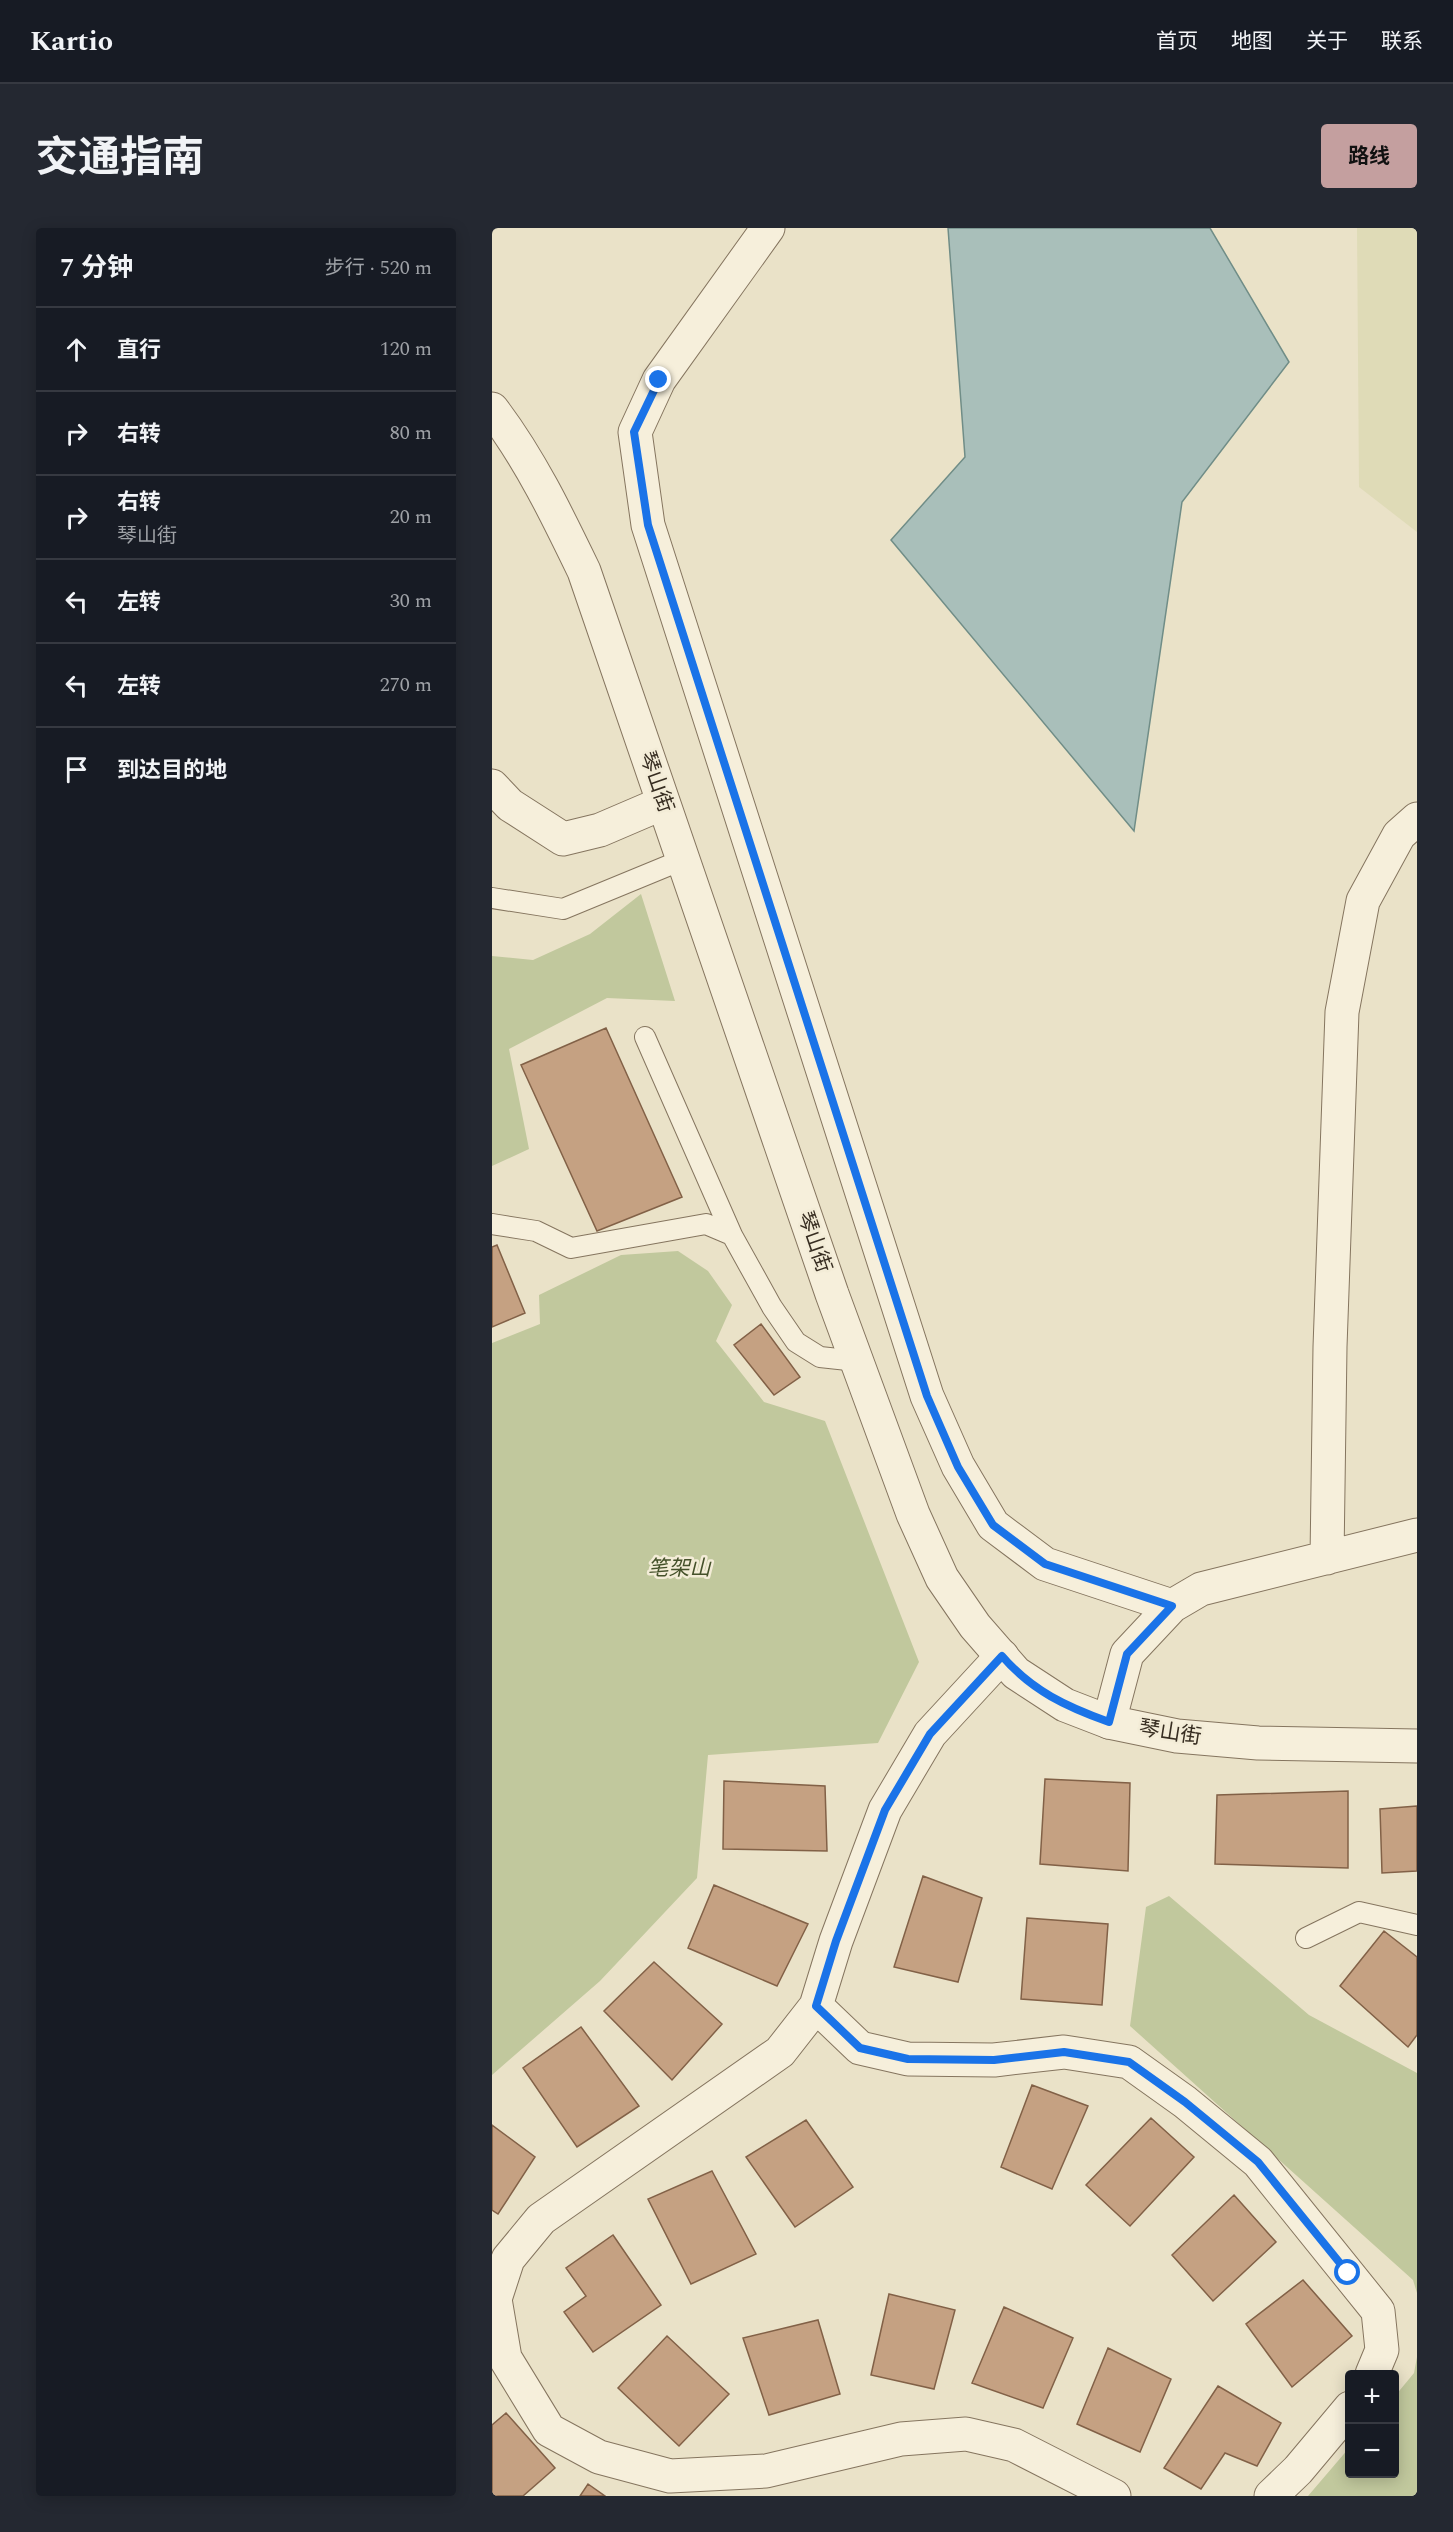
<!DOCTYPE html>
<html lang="zh">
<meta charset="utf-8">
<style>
:root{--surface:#171b24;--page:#242831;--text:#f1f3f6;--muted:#9ea1a6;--line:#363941;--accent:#c49f9f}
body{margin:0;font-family:Spectral,"Noto Sans SC",serif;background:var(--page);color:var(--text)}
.controls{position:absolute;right:18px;bottom:18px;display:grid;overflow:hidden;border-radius:6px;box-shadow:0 3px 15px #0003}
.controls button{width:54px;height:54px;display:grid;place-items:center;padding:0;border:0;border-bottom:2px solid var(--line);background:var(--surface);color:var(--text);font:30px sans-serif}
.stop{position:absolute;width:18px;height:18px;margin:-14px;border:4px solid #1a73e8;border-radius:50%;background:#fff}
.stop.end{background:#1a73e8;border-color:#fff;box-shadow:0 2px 6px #0008}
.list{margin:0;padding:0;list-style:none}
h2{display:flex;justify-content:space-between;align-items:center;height:78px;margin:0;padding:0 24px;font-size:26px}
h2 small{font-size:20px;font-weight:400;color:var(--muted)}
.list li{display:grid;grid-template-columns:39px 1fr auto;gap:18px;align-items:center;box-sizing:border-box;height:84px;padding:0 24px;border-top:2px solid var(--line)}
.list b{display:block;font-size:22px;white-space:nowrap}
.list p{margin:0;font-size:20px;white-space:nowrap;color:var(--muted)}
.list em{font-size:20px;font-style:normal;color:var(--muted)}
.icon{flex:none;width:33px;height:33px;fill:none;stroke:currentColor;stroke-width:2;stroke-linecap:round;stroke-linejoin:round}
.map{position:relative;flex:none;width:925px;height:2268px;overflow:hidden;border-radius:6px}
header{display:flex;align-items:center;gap:36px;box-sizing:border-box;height:84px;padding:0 30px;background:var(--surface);border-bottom:2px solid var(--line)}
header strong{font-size:28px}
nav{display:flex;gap:33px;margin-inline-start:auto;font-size:21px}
.intro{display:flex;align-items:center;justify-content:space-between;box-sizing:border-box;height:144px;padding:0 36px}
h1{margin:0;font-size:42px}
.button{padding:15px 27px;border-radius:6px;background:var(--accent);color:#111;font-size:21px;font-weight:700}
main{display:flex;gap:36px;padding:0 36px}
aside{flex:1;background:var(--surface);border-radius:6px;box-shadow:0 3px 15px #0003}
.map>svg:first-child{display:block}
.farmland{fill:#dfdbb7}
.green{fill:#c1c89d}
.water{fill:#a9bfba;stroke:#708d87;stroke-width:1.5}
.building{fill:#c5a182;stroke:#826147;stroke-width:1.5}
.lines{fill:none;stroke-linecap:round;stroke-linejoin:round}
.service-casing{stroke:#85755f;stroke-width:22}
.minor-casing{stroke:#85755f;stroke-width:35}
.tertiary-casing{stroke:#85755f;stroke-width:35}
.service{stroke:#f6efdb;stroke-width:20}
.minor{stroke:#f6efdb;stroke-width:33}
.tertiary{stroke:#f6efdb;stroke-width:33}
.route{stroke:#1a73e8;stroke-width:8}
.labels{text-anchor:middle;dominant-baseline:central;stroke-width:5;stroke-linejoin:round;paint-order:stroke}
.street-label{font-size:21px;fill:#372d21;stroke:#f3ecd7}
.park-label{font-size:21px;font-style:italic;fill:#45512a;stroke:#f3ecd7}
</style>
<header>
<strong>Kartio</strong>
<nav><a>首页</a><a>地图</a><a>关于</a><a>联系</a></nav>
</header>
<div class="intro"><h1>交通指南</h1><a class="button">路线</a></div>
<main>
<aside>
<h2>7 分钟<small>步行 · 520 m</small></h2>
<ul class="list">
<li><svg class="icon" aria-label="ahead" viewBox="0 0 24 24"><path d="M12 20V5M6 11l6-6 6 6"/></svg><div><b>直行</b></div><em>120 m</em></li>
<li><svg class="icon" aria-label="right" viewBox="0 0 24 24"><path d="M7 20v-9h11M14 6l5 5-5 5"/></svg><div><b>右转</b></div><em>80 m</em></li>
<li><svg class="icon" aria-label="right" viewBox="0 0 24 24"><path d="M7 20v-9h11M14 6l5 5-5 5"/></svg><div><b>右转</b><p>琴山街</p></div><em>20 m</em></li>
<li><svg class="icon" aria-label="left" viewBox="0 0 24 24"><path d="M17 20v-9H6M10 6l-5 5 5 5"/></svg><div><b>左转</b></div><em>30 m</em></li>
<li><svg class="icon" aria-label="left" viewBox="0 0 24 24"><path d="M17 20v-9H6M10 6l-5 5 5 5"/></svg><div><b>左转</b></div><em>270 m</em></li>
<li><svg class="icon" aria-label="arrive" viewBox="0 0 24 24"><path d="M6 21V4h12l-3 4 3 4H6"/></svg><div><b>到达目的地</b></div></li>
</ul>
</aside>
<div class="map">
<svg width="925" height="2268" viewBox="0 0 925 2268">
<rect width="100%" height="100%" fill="#eae2c8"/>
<path class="farmland" d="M865,0H925V304L867,259Z"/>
<path class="green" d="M149,666L183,773L115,770L17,821L37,921L0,938V728L41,732L98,706Z
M186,1023L216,1043L240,1077L224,1113L272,1174L333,1193L427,1434L386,1515L216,1527L205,1650L108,1753L0,1847V1115L48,1096L47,1067L129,1027Z
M677,1668L817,1787L925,1845V2065L921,2052L638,1798L654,1679Z
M925,2129V2268H816L857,2220L858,2246H902L903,2168L922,2145Z"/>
<path class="water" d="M456,0H718L797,134L690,274L642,603L399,312L473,229Z"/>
<path class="building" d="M114,800L190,969L105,1003L29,837Z
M5,1017L33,1085L0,1099V1019Z
M269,1096L308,1149L282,1167L242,1117Z
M553,1551L638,1555L636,1643L548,1636Z
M232,1553L333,1558L335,1623L231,1621Z
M856,1563V1640L723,1636L725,1567Z
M925,1578V1643L890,1645L888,1581Z
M431,1648L490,1670L466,1754L402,1739Z
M222,1657L316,1696L285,1758L196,1720Z
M535,1690L616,1696L610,1777L529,1771Z
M892,1703L925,1729V1807L916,1819L848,1758Z
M162,1734L230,1796L180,1852L112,1783Z
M89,1799L147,1878L85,1919L31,1840Z
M540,1857L596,1878L560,1961L509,1939Z
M659,1890L702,1929L638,1998L594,1957Z
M314,1892L361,1959L303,1999L254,1929Z
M0,1897L43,1929L6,1986L0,1982Z
M220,1943L264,2026L199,2056L156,1971Z
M742,1967L784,2014L721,2073L680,2027Z
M121,2007L169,2077L101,2124L72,2084L94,2068L74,2040Z
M811,2052L860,2108L800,2159L754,2096Z
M397,2066L463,2082L442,2161L379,2147Z
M512,2079L581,2110L551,2180L480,2155Z
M326,2092L348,2166L277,2187L251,2110Z
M175,2108L237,2166L187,2218L126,2160Z
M616,2120L679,2151L648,2224L585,2196Z
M726,2158L789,2195L765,2238L733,2225L709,2261L672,2240Z
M14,2185L63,2240L31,2268H0V2197Z
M96,2256L113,2268H88Z"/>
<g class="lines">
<defs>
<path id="service" d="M0,670L71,681L190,632
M153,809L240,1007
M0,996L44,1003L79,1020L214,996L240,1007L280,1079L304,1114L328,1129L365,1133
M814,1710L867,1684L925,1697"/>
<path id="minor" d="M276,0L167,152L143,204L156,297L435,1168L466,1238L501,1297L553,1336L680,1378
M0,558L18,577L71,611L108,602L171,575
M835,1330L838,1119L850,784L871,673L907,607L925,591
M510,1428L438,1506L393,1582L344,1713L324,1778L288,1824L49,1991L16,2031L3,2071L13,2130L57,2202L107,2229L178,2248L274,2243L409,2211L474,2206L522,2217L622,2268
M617,1494L635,1426L680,1378L709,1361L925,1307
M324,1778L368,1820L416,1831L502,1832L572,1824L637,1834L693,1874L766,1934L886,2083L890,2122L880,2146
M779,2268L806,2242L858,2180"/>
<path id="tertiary" d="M0,181C38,231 65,287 92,343L340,1066L421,1286L450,1350L483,1398L524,1445L573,1477L617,1494L685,1508L766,1515L925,1518"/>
</defs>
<use href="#service" class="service-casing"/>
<use href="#minor" class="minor-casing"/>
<use href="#tertiary" class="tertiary-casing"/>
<use href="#service" class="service"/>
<use href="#minor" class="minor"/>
<use href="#tertiary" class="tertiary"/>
</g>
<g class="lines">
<path class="route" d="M167,152L142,204L156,297L435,1168L466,1239L501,1297L553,1336L680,1378L635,1426L617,1494C575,1479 540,1463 510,1428L438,1506L393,1582L344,1713L324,1778L368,1820L416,1831L502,1832L572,1824L637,1834L693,1874L766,1934L856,2045"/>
</g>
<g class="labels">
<g class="street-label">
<text transform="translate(164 554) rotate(71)">琴山街</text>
<text transform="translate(322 1014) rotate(71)">琴山街</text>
<text transform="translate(678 1505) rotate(9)">琴山街</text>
</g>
<g class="park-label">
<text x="187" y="1341">笔架山</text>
</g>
</g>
</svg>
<div class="controls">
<button>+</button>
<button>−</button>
</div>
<div class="stop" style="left:856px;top:2045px"></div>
<div class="stop end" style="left:167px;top:152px"></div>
</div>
</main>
